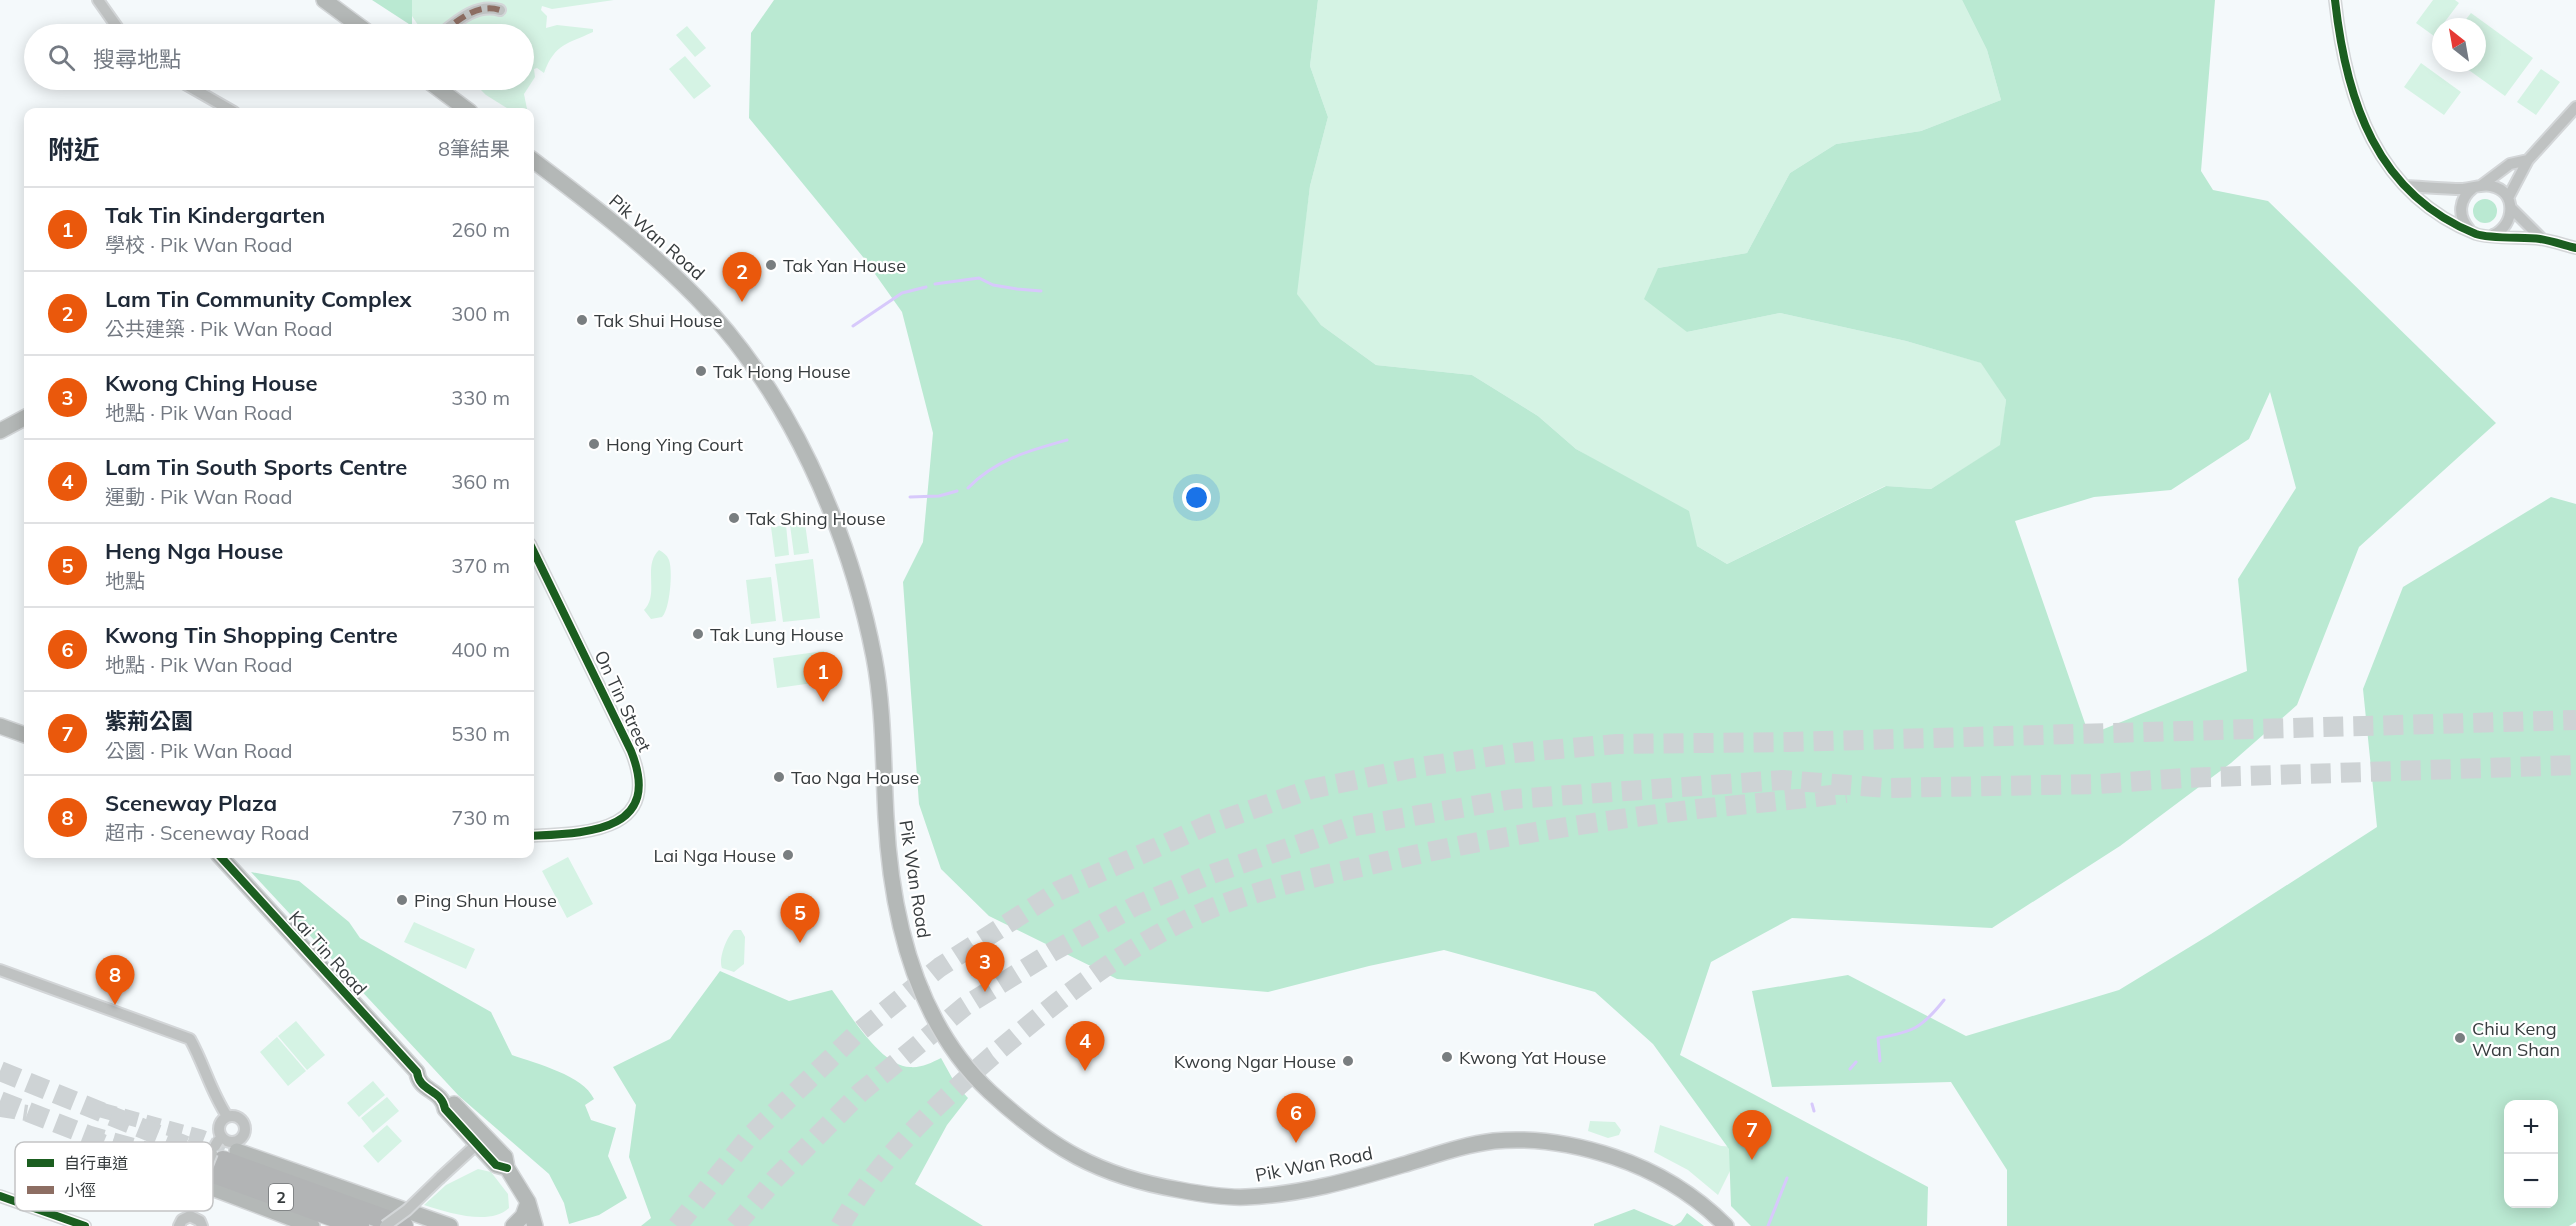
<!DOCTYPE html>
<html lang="zh-TW">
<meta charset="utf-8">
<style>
:root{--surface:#fff;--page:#f6f6f7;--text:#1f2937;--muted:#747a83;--line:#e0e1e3;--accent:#ea580c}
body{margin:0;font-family:Mulish,"Noto Sans TC",sans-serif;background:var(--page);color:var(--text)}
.controls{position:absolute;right:18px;bottom:18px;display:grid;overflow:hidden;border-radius:12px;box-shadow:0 3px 15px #0003}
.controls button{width:54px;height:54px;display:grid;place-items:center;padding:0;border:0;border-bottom:2px solid var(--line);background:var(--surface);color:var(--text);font:30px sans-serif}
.compass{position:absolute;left:2432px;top:18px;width:54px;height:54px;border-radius:50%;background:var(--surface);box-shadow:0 3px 15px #0003;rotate:329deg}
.you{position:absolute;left:1197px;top:498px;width:21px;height:21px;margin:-15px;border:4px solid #fff;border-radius:50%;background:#1a73e8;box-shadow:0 0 0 9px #1a73e833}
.badge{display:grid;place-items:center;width:39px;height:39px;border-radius:50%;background:var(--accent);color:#fff;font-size:20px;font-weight:700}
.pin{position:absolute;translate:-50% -50px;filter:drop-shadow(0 2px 3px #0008)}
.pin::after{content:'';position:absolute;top:32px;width:21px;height:18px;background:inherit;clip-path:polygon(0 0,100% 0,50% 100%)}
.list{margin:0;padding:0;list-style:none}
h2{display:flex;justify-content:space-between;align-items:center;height:78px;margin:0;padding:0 24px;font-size:26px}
h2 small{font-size:20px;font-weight:400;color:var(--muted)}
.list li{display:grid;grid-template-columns:39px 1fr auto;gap:18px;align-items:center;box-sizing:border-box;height:84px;padding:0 24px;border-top:2px solid var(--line)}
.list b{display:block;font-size:22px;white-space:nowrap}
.list p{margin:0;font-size:20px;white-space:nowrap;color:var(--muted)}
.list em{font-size:20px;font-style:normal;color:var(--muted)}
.icon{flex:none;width:33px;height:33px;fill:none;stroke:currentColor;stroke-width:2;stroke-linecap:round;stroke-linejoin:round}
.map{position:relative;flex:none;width:2576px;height:1226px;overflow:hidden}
.search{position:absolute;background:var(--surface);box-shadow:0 3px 15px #0003;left:24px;top:24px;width:510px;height:66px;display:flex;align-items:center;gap:15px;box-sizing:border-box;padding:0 21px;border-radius:33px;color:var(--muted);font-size:22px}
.panel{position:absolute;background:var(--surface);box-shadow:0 3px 15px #0003;left:24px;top:108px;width:510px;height:750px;border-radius:12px}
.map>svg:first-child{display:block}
.green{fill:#d5f3e4}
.forest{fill:#bae9d2;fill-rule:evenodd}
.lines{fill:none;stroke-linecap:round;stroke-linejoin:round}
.stream{stroke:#d7c9fb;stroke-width:3}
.secondary-tunnel{stroke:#ced3d5;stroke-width:15;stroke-dasharray:15 8;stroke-linecap:butt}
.primary-tunnel{stroke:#ced3d5;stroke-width:16;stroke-dasharray:16 8;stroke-linecap:butt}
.highway-tunnel{stroke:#ced3d5;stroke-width:20;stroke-dasharray:20 10;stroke-linecap:butt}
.street-casing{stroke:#d3d6d8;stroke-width:14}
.secondary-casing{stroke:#d3d6d8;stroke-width:18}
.highway-casing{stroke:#d3d6d8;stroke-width:22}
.street{stroke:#bfc2c2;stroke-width:10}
.secondary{stroke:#b4b8b7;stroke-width:15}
.highway{stroke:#b2b4b5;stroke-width:20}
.street-bridge-casing{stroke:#d3d6d8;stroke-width:14;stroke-linecap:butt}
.street-bridge{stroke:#bfc2c2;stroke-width:10}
.quiet{stroke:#8d6e63;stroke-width:6;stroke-dasharray:12 6;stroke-linecap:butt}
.cycleway-casing{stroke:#fff;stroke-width:11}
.cycleway{stroke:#1b5e20;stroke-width:8}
.poi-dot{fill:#797e80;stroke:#fff;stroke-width:2}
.labels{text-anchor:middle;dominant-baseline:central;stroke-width:4.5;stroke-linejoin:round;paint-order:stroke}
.shield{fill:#fff;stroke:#737678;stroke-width:1.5}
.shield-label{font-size:16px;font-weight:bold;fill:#373c3e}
.street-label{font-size:18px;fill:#373c3e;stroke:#fff}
.poi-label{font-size:18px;fill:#373c3e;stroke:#fff;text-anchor:start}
.key{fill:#fff;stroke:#c3c4c5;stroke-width:1.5}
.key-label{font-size:16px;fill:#373c3e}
</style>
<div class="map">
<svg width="2576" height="1226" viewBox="0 0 2576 1226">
<rect width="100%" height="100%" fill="#f4f9fb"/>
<path class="green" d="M409,0H614L552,9L542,6L541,10L547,16L546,28L557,25L593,29V32C568,44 555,43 544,73L537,68L534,69L535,77L524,94L527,109L510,110L486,95L476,85L468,89L456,80H524V34H424L412,16Z
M1318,0H1962L1987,50L2001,100L1921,131L1836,144L1790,173L1747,253L1658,268L1687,332L1780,313L1906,341L1982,363L2006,400L2001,445L1931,489L1885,486L1727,564L1697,546L1619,474L1576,449L1538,416L1472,375L1376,365L1321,325L1296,294L1310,186L1328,117L1310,66Z
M2433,0H2455L2459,3L2434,36L2416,23Z
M2471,13L2533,58L2505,96L2459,63H2477V27H2460Z
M687,26L706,48L695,57L676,35Z
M685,56L711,86L694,99L669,69Z
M2421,63L2461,92L2444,115L2404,87Z
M2541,69L2560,82L2536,115L2517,102Z
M805,523L809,553L794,555L790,525Z
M786,525L789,555L775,557L771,527Z
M659,550C663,552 667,555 669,560C673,570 670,610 662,617L651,619L644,610C660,594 642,566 659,550Z
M813,559L820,618L783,622L775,564Z
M771,577L776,621L751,624L746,580Z
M824,651L828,681L777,688L773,658Z
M568,857L593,904L567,918L542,871Z
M414,922L475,949L466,969L404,942Z
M734,930H741L745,937L744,964L734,972L722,968C718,959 727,936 734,930Z
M296,1021L325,1055L307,1070L278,1036Z
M277,1037L306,1071L288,1086L260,1052Z
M373,1081L385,1095L359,1117L347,1103Z
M387,1097L399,1111L373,1133L361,1118Z
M1590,1121L1615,1122L1621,1130L1619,1135L1608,1138L1588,1131Z
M387,1125L402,1141L378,1163L363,1146Z
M1660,1125L1721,1146L1789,1150L1732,1167L1718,1195L1688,1170L1654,1152Z
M478,1169L491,1172L508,1194L509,1208C490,1226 449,1213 424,1205L446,1185Z"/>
<path class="forest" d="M372,0H412V26Z
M774,0H1318L1310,66L1328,117L1310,186L1297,294L1321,325L1376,365L1472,375L1538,416L1576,449L1689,511L1697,546L1727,564L1886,486L1931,489L2000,445L2006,400L1981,363L1906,341L1780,313L1687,332L1644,299L1658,268L1747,253L1790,173L1836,144L1921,131L2001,100L1987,50L1962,0H2215L2201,171L2213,190L2268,201L2496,423L2359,547L2297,705L2231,763L2120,846L1992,928L1792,918L1711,962L1680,1055L1928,1187L1927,1226H1751L1731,1206L1729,1149L1653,1044L1595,992L1444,950L1369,966L1268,992L1117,979L989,916L941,869L919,804L903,582L923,542L933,433L902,312L863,257L749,118L751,33ZM2270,392L2296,488L2238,579L2247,671L2089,735L2015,521L2094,497L2171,490L2249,439Z
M2473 211a12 12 0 1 1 24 0a12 12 0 1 1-24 0Z
M2551,497L2576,504V1222L2569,1226H2007V1170L1951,1082L1772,1087L1752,991L1848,975L1966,1036L2119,990L2211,934L2377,827L2363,689L2403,587ZM2554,1104V1204H2508V1104Z
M251,872L299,881L349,922L360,938L491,1012L512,1055C537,1064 583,1075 594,1099L585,1105L591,1120L616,1128L608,1156L627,1198L599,1215L569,1224L564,1203L549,1174L459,1096Z
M720,971L789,1001L832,990C848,1011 881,1067 910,1067C921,1068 931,1063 941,1058L956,1085L968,1098L947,1125L915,1184L983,1226H641L651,1218L629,1157L636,1105L613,1067L670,1039Z
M1634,1209L1674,1226L1681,1222L1687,1213L1704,1226H1594V1224Z"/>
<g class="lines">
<path class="stream" d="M935,284L979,278L993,285L1017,289L1041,291
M853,326L902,293L926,287
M968,488C994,460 1031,450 1067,440
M910,497L939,496L957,491
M1880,1061L1878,1038C1913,1032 1922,1028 1944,1000
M1850,1069L1856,1062
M1812,1104L1814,1111
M1768,1226L1787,1178"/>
<path class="secondary-tunnel" d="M101,1110L201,1137L237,1151
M90,1136L212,1188"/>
<path class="primary-tunnel" d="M0,1109L27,1113"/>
<path class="highway-tunnel" d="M0,1071L223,1161
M0,1101L90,1136L190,1164L217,1174
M677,1226L748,1138L855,1035L940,967L1058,891L1210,824L1311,789L1413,768L1514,753L1617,744L1789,742L2576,720
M735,1226L775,1179L861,1092L965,1006L1052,952L1135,906L1206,876L1349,827L1513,799L1783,780L1886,788L2099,784L2184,778L2576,765
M840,1226C877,1161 936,1105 992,1056C1060,998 1131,941 1215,907C1265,888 1318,876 1370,865C1475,840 1590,822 1697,809C1747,804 1796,800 1846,793"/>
<defs>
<path id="street" d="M98,0L122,34
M2335,0C2346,100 2376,194 2476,234C2490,239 2524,237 2540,239C2552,241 2564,245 2576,248
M441,34C458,20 477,3 500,10
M178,80L234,112
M2482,185L2510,164L2528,160
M2406,186C2425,187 2444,189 2463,189C2473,188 2482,184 2491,186C2518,191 2515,226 2493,235
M2508,198L2528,160L2576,107
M2511,208L2542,239
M2469,229C2457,215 2459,199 2473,188
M530,544L631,751C664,833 585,833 530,836
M0,970L190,1039C204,1064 211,1092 227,1116
M219 1129a13 13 0 1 1 26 0a13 13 0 1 1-26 0Z
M440,1178L477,1144L483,1143
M0,1196L85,1226
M179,1226L182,1220L190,1216L200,1221L202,1226"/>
<path id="secondary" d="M324,0L370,34
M427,80L470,112
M530,158C587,201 645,245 696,297C788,390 849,529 874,657C884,709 883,763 886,817C891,915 915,1022 990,1092C1051,1148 1098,1176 1180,1190C1201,1194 1224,1198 1246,1197C1299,1195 1352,1180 1402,1165C1433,1156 1462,1145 1494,1141C1535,1137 1575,1144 1614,1157C1656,1171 1695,1195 1726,1226
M0,431L28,416
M0,726L28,736
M218,854L417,1072C419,1092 442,1089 445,1109L496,1165L507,1168
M454,1104L505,1157L507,1168L528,1202L535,1226
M237,1151L450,1226
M212,1188L312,1226
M513,1226L523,1216L528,1202"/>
<path id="highway" d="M223,1161L403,1226
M217,1174L359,1226"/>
</defs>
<use href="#street" class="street-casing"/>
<use href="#secondary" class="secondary-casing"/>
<use href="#highway" class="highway-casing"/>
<use href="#street" class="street"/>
<use href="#secondary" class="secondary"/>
<use href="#highway" class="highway"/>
<defs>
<path id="street-bridge" d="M215,1146L218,1141
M194,1197L212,1153
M385,1226L407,1210L440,1178"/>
</defs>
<use href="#street-bridge" class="street-bridge-casing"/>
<use href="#street-bridge" class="street-bridge"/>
<path class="quiet" d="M441,34C458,20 477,3 500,10"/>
<defs>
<path id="cycleway" d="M2335,0C2346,100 2376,194 2476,234C2490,239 2524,237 2540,239C2552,241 2564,245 2576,248
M530,544L631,751C664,833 585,833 530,836
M218,854L417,1072C419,1092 442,1089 445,1109L496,1165L507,1168
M0,1196L85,1226"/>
</defs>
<use href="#cycleway" class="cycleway-casing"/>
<use href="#cycleway" class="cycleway"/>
</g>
<g class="poi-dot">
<circle cx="771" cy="265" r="6"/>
<circle cx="582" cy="320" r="6"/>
<circle cx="701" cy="371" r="6"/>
<circle cx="594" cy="444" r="6"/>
<circle cx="734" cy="518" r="6"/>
<circle cx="698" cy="634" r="6"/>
<circle cx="779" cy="777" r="6"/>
<circle cx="788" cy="855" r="6"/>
<circle cx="402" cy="900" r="6"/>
<circle cx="2460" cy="1038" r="6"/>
<circle cx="1447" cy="1057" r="6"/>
<circle cx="1348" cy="1061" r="6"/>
</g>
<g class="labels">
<rect class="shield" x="269" y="1184" width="24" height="26" rx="4.5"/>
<g class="shield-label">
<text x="281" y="1197">2</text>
</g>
<g class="street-label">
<text transform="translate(657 237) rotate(41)">Pik Wan Road</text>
<text transform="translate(623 701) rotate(65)">On Tin Street</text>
<text transform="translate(915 879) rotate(81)">Pik Wan Road</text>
<text transform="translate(328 953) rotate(48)">Kai Tin Road</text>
<text transform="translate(1314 1164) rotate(-11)">Pik Wan Road</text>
</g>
<g class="poi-label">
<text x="783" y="265">Tak Yan House</text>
<text x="594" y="320">Tak Shui House</text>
<text x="713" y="371">Tak Hong House</text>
<text x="606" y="444">Hong Ying Court</text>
<text x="746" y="518">Tak Shing House</text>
<text x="710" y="634">Tak Lung House</text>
<text x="791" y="777">Tao Nga House</text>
<text x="776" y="855" text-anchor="end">Lai Nga House</text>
<text x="414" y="900">Ping Shun House</text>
<text x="2472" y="1028">Chiu Keng<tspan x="2472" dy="21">Wan Shan</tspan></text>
<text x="1459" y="1057">Kwong Yat House</text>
<text x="1336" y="1061" text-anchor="end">Kwong Ngar House</text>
</g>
</g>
<rect x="15" y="1142" width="198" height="69" rx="9" class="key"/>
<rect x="27" y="1159" width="27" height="8" fill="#1b5e20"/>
<rect x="27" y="1186" width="27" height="8" fill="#8d6e63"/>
<g class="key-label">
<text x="64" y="1169">自行車道</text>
<text x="64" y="1196">小徑</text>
</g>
</svg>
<div class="controls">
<button>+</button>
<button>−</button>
</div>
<svg class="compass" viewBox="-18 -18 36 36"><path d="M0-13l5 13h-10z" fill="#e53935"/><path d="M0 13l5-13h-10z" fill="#747a83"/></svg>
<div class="you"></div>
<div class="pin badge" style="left:823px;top:702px">1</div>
<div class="pin badge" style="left:742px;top:302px">2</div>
<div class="pin badge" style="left:985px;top:992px">3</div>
<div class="pin badge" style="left:1085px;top:1071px">4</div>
<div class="pin badge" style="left:800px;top:943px">5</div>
<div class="pin badge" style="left:1296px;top:1143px">6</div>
<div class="pin badge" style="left:1752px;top:1160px">7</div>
<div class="pin badge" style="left:115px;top:1005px">8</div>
<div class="search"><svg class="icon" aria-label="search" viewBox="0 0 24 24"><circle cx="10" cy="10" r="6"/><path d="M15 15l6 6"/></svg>搜尋地點</div>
<section class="panel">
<h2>附近<small>8筆結果</small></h2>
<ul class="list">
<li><span class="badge">1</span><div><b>Tak Tin Kindergarten</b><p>學校 · Pik Wan Road</p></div><em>260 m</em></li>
<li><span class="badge">2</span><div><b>Lam Tin Community Complex</b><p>公共建築 · Pik Wan Road</p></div><em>300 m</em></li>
<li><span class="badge">3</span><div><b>Kwong Ching House</b><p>地點 · Pik Wan Road</p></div><em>330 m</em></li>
<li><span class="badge">4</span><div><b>Lam Tin South Sports Centre</b><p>運動 · Pik Wan Road</p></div><em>360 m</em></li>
<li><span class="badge">5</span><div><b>Heng Nga House</b><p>地點</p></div><em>370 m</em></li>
<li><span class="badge">6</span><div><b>Kwong Tin Shopping Centre</b><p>地點 · Pik Wan Road</p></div><em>400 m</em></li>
<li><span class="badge">7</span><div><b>紫荊公園</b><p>公園 · Pik Wan Road</p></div><em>530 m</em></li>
<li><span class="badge">8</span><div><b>Sceneway Plaza</b><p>超市 · Sceneway Road</p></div><em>730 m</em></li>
</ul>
</section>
</div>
